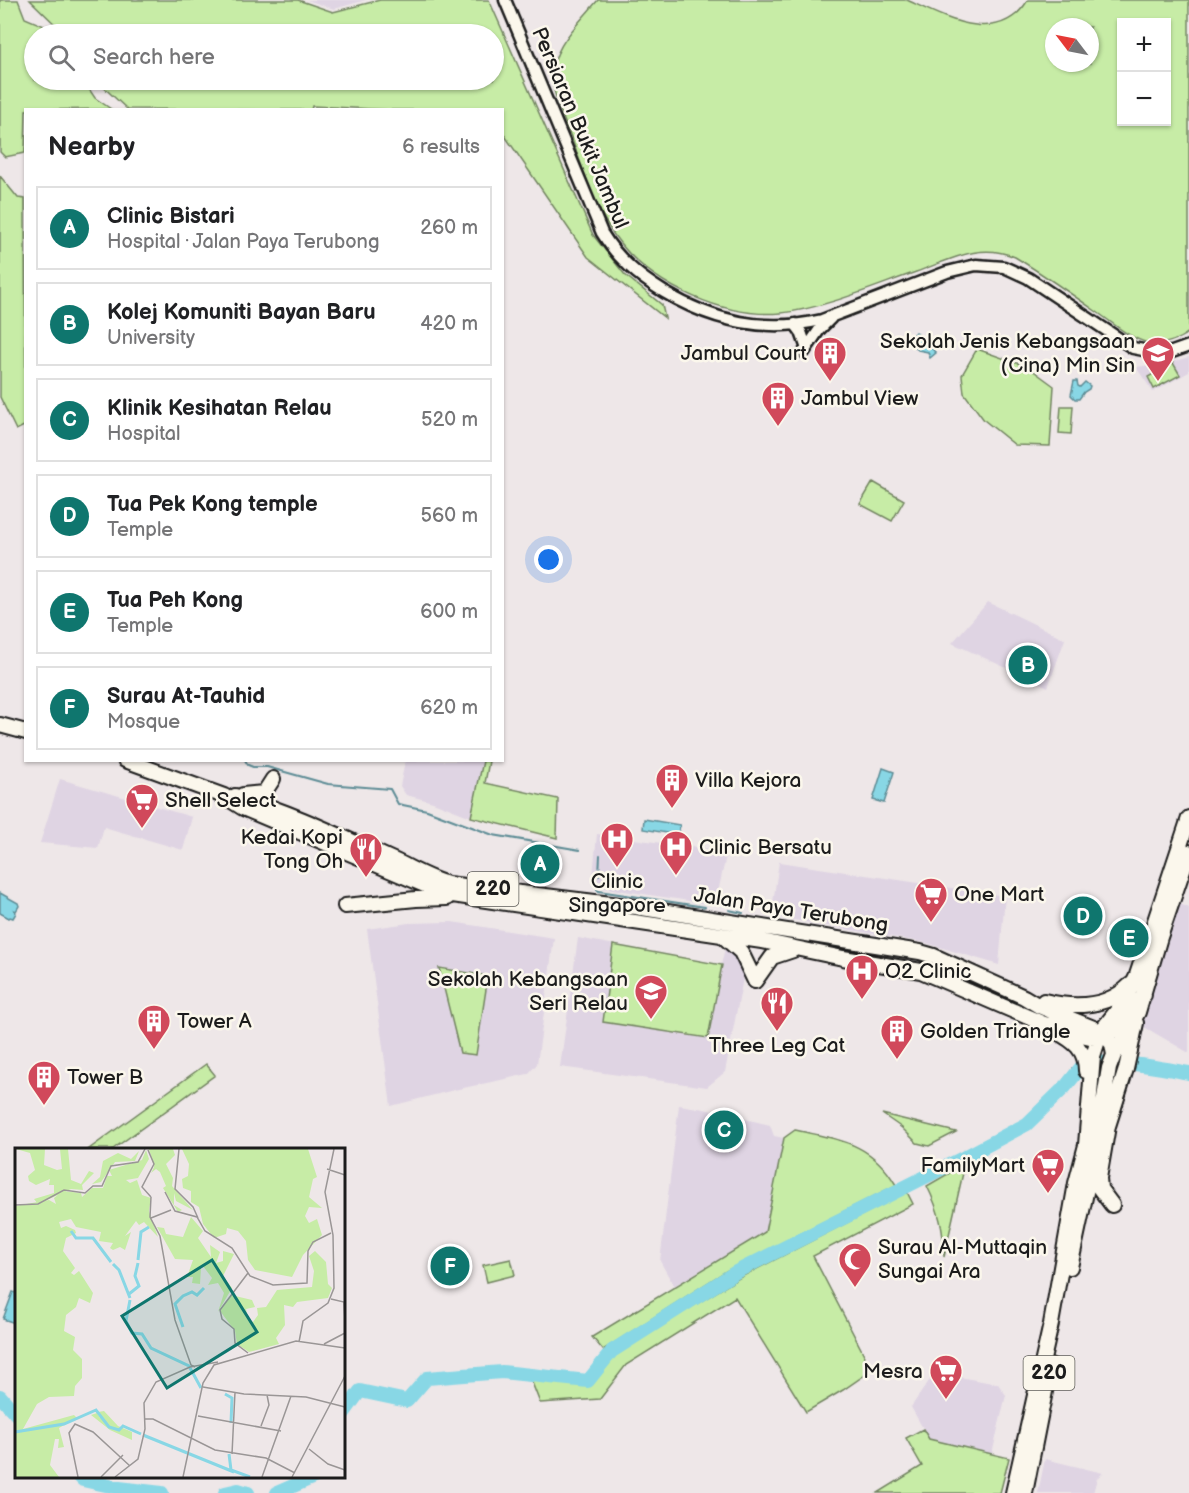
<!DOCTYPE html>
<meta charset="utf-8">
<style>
:root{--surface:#fff;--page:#f6f6f6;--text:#202124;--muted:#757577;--line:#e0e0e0;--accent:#0f766e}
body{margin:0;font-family:"Balsamiq Sans",sans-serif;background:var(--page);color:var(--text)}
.controls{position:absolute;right:18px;top:18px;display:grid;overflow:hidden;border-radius:0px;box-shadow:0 2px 4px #0004}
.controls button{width:54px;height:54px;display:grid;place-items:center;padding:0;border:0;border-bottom:2px solid var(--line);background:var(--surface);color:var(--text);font:30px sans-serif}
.compass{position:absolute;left:1045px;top:18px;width:54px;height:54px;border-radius:50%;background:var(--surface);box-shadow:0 2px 4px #0004;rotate:302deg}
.you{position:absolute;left:549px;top:560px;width:21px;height:21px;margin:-15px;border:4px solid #fff;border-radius:50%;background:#1a73e8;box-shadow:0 0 0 9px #1a73e833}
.badge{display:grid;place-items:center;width:39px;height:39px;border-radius:50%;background:var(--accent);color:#fff;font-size:20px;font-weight:700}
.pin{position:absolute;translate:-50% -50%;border:3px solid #fff;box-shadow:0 2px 6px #0006}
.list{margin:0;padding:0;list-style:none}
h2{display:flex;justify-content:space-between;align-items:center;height:78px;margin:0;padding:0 24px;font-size:26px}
h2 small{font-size:20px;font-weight:400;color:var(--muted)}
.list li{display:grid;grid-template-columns:39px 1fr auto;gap:18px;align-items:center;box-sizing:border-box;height:84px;margin:0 12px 12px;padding:0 12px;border:2px solid var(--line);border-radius:0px}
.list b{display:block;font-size:22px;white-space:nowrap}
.list p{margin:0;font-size:20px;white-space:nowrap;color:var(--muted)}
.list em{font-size:20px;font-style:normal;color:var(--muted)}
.icon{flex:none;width:33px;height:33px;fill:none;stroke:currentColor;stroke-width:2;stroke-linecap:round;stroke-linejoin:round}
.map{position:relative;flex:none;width:1189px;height:1493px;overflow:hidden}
.search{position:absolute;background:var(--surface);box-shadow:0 2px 4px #0004;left:24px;top:24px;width:480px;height:66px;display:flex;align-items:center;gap:15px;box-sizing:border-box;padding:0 21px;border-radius:33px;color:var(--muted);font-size:22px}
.panel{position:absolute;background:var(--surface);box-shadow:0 2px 4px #0004;left:24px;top:108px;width:480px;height:654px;border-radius:0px}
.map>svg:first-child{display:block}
.built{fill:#dfd4e3}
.green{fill:#c7eca6;stroke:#728461;stroke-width:1.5;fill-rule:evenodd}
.water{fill:#88d7e5;stroke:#5d8c95;stroke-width:1.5}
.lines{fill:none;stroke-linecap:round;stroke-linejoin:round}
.stream{stroke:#5d8c95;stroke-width:2}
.river{stroke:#88d7e5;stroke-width:14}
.minor-casing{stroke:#1c1c1c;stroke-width:15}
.major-casing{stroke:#1c1c1c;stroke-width:18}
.minor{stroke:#fbf7ec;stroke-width:10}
.major{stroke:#fbf7ec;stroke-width:14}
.labels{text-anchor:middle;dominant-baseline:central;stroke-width:5;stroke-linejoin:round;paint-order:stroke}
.shield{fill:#fbf7ec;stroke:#5f5e5a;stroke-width:1.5}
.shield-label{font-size:20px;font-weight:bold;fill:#1c1c1c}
.street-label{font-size:21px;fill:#1c1c1c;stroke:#fbf7ec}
.poi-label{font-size:21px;fill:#1c1c1c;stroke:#fbf7ec;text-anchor:start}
.inset-river{fill:none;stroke:#88d7e5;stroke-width:3}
.inset-road{fill:none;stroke:#9a9696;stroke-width:1.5}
.view{fill:#0f766e;fill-opacity:0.15;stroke:#0f766e;stroke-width:3}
.inset-edge{fill:none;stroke:#1c1c1c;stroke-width:3}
</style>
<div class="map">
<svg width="1189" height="1493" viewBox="0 0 1189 1493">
<rect width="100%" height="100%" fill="#eee7e8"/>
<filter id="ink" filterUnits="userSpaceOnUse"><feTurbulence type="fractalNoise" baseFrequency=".0167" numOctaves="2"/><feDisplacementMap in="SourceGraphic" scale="12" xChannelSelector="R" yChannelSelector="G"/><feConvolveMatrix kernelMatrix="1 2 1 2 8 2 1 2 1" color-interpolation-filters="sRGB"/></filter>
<g filter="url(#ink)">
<path class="built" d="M307,0H366L334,9Z
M1189,357V372L1153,392L1136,367L1168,363Z
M988,602L1065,639L1048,687L952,643Z
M405,761H483L471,817L433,802L406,795L400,786Z
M60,779L192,817L183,850L104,827L98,848L40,843Z
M597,834L727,852L715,905L592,886Z
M779,862L1005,896L999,965L926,943L771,916Z
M1180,904L1189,908V1053L1141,1025Z
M452,922L554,938L537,1064L528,1074L454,1090L391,1106L367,929L409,923Z
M578,938L721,965L725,948L730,949L744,973L725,1072L707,1087L560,1067Z
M679,1105L704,1109L770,1125L774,1136L784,1138L765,1232L674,1286L660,1261Z
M942,1374L998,1384L1006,1395L992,1454L929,1439L911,1407L929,1381Z
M1045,1459L1103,1473L1097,1478L1093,1493H1038Z"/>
<path class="green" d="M0,0H18L25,18L49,28L54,34H34V80H83L95,98L111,109L26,110L25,153L5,157L0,152Z
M30,0H298L333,12L380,0H489L593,235L625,275L662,305L665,318L588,257L503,133L502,110H393L312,106L311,110L127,109L96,80H494V34H65Z
M598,0H907C944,17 999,48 1028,0H1189V332C1178,340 1163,346 1149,343C1130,339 1113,323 1097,312C1070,293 1043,274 1015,257C979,242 950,260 916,272C876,286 822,309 781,313C726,318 655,287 620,243C596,213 585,173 571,137C564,120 556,103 553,85C547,51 578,24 598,0ZM1122,22H1166V122H1122ZM1054,27H1090V63H1054Z
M0,176L18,198L25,199L26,425L16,430L0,397Z
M977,349L1028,367L1054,386L1050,446L1015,445L984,420L964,393L962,375Z
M1173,363L1180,375L1154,389L1148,377Z
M1061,406H1073L1071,434L1059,433Z
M873,482L904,500L892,521L860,504Z
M483,761H489L485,783L558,799L557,838L471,817Z
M613,945L722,965L708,1038L603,1022Z
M439,968L488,976L476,1055L460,1053Z
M206,1064L215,1075L113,1149H89Z
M882,1114L956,1132L929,1146L917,1143L902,1128Z
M795,1130C840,1140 871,1142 896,1185L726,1271L603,1350L592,1337L765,1232L784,1138Z
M965,1164L944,1257C944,1230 939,1210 927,1186Z
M907,1192L913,1204L813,1256L872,1370L843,1390L806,1412L735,1297L626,1365L600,1399L540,1403L531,1380L591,1385L613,1355L739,1278Z
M511,1259L515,1275L487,1282L483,1265Z
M923,1429L929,1439L1009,1458L1000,1493H878L922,1466L906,1438Z"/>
<path class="water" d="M916,332L936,353L930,358L928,352L918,350L909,341V337Z
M1074,381H1077L1078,386L1080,387L1085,382L1090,386L1089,389L1084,392L1079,399H1075L1071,395Z
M883,768L894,772L884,803L873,800Z
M644,819L680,825L678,835L643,829Z
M0,893L18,903L19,906L16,911L14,910L16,913L13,918L10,917L9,918L0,913Z
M13,1292L16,1293L15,1323L3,1319Z"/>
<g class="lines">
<path class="stream" d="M245,760L248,765L253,767H267L328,784L390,789L398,804L427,810L493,835L580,850
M599,875L600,855
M597,889L599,891L705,907
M729,910L743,913
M1072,1068L1076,1071"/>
<path class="river" d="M0,1396L16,1414
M344,1413L360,1391L407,1401L427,1378L502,1372L588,1381L612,1351L736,1272L963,1158L1027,1124L1066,1086L1082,1066C1108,1057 1162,1068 1189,1073
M79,1476L83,1480L119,1488L162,1493
M225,1493L238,1490L248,1493
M277,1493L316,1476"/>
<defs>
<path id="minor" d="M505,0L602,233C618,259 638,276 664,292C714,322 765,333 822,320L947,272L976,265L1004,267L1028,278L1133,348L1159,353L1172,352L1189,346
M795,324L801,332L806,346
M804,352L819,330L831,318"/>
<path id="major" d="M0,725L26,732
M125,760L224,796L243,808L446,894L762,941L843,958L921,971L1044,1024C1059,1026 1071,1032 1086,1036C1114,1044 1128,1012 1144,995
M243,795L264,793L273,779
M235,796C289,811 342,837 393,860C411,868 429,879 448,884L636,907L920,952L934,956L1024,997L1039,1006L1101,1031L1112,1044L1114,1055
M345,906L416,899L447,898
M724,937L741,952L755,981
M755,981L772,957L793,950
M1044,1001C1073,1008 1107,1008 1130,985
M1057,1032C1074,1041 1086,1050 1086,1071
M1112,1205L1100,1189L1099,1178L1108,1126L1126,1069L1136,1023
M1070,1267L1097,1141L1109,1068L1114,1055L1138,1012L1160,937L1189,852
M1013,1493L1051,1324L1076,1183L1086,1145L1093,1056L1101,1031L1123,1003L1136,978L1189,818
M1025,1493L1050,1366"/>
</defs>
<use href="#minor" class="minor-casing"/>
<use href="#major" class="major-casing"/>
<use href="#minor" class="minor"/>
<use href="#major" class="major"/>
</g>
</g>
<defs>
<symbol id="building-pin" viewBox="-11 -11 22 30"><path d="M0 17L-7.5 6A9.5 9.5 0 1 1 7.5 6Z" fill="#d1495b" stroke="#fbf7ec"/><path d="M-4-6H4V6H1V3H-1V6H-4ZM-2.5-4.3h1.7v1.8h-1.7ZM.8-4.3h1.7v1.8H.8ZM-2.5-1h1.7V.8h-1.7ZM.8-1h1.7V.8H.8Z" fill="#fff"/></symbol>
<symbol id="school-pin" viewBox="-11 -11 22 30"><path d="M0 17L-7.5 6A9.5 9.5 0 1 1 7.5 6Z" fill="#d1495b" stroke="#fbf7ec"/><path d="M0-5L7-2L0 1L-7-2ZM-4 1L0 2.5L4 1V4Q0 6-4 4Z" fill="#fff"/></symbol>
<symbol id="supermarket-pin" viewBox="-11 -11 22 30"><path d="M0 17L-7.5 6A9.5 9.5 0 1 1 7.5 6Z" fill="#d1495b" stroke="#fbf7ec"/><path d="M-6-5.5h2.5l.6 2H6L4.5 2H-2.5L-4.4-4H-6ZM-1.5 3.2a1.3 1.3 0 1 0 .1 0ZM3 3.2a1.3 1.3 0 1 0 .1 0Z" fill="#fff"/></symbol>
<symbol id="hospital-pin" viewBox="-11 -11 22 30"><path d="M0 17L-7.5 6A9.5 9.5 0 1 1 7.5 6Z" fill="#d1495b" stroke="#fbf7ec"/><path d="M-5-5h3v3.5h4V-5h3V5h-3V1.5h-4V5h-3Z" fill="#fff"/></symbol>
<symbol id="restaurant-pin" viewBox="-11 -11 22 30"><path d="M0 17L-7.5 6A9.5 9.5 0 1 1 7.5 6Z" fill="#d1495b" stroke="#fbf7ec"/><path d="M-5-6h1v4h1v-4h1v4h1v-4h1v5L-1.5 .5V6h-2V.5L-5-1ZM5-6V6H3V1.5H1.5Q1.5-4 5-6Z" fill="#fff"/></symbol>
<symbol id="mosque-pin" viewBox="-11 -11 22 30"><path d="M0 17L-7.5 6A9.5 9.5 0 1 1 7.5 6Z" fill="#d1495b" stroke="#fbf7ec"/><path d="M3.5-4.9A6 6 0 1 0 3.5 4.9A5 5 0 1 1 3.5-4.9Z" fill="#fff"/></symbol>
</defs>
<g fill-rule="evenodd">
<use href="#building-pin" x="811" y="334" width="38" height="52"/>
<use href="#school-pin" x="1139" y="334" width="38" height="52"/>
<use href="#building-pin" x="759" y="379" width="38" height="52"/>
<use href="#building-pin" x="653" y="761" width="38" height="52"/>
<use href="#supermarket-pin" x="123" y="781" width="38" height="52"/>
<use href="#hospital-pin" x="598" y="820" width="38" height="52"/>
<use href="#hospital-pin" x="657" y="828" width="38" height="52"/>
<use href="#restaurant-pin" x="347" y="830" width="38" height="52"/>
<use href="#supermarket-pin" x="912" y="875" width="38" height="52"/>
<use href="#hospital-pin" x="843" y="952" width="38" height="52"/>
<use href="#school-pin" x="632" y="972" width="38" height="52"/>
<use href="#restaurant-pin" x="758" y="984" width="38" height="52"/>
<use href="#building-pin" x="135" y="1002" width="38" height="52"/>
<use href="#building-pin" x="878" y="1012" width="38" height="52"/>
<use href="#building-pin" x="25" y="1058" width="38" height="52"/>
<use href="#supermarket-pin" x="1029" y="1146" width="38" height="52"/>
<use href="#mosque-pin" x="836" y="1240" width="38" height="52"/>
<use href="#supermarket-pin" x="927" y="1352" width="38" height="52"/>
</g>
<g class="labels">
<g class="shield">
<rect x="467.5" y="872" width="51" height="34" rx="4.5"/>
<rect x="1023.5" y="1356" width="51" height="34" rx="4.5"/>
</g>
<g class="shield-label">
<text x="493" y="889">220</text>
<text x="1049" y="1373">220</text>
</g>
<g class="street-label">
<text transform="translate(580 128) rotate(67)">Persiaran Bukit Jambul</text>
<text transform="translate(791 910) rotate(9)">Jalan Paya Terubong</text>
</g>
<g class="poi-label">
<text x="1135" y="341" text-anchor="end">Sekolah Jenis Kebangsaan<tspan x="1135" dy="24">(Cina) Min Sin</tspan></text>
<text x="807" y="353" text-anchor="end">Jambul Court</text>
<text x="801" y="398">Jambul View</text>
<text x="695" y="780">Villa Kejora</text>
<text x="165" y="800">Shell Select</text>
<text x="343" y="837" text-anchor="end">Kedai Kopi<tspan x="343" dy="24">Tong Oh</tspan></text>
<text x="699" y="847">Clinic Bersatu</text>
<text x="617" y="881" text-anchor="middle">Clinic<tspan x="617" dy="24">Singapore</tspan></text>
<text x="954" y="894">One Mart</text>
<text x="885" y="971">O2 Clinic</text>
<text x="628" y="979" text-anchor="end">Sekolah Kebangsaan<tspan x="628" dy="24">Seri Relau</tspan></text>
<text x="177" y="1021">Tower A</text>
<text x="920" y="1031">Golden Triangle</text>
<text x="777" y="1045" text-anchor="middle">Three Leg Cat</text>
<text x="67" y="1077">Tower B</text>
<text x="1025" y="1165" text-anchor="end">FamilyMart</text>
<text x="878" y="1247">Surau Al-Muttaqin<tspan x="878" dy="24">Sungai Ara</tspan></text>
<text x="923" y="1371" text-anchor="end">Mesra</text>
</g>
</g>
<g transform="translate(15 1148)">
<rect width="330" height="330" fill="#eee7e8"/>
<path d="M1,1H30L29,17L42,22L47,21L45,1H53L56,32L66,36L74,23L79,25L67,37L68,42L56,41L23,56L19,51L39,45V37H34L35,31L21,37L14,33L13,28L20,22L15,5ZM134,1H158L160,7L151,16L158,30L157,38L178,62L161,53L159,45V57L167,62L163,64L148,40L151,38L145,24L141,21L136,25L139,19ZM167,1H293L302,29L298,31L294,49L307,60L294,59L290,68L294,75L302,71L307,87L288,107L277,129L240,122L233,112L231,93L223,83L212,80L211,86L199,90L188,76L184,59L176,54V43L168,40L167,31L173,28L174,16ZM131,2L134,11L123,30L111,32L115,35L122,32L127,47L136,50L134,63L143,89L129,74L124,77L121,73L110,88L116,84L110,102L105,99L98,102L95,100L98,95L84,93L86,84L61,79L56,71L44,74L46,80L51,78L60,82L61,85L51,90L48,103L60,120L56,125L59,127L64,123L78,145L75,155L64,150L61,159L51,167L49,183L60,189L58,202L67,211V230L60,238L59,248L34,249L22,256L8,281L59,267L62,270L44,280L49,299L43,300L44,291H40L35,317L44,329H0V58L34,52L41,56L39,50L48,43L66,45L67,49L77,40H88L92,28H97L94,22L127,12ZM124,3L120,13L100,14L86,34L77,36L85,29L88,13L103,5L116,11ZM176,69L188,83L183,90L196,109L195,97L205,104L201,115L208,113V103L219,106L208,128L217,140L203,164L209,145L203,135L193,137L197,130L188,118L191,114L186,120L185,136L177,135L178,129H172L178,112L160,111L142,79L149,80L151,86L168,89ZM300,103L311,114L313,136L317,140L313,150L282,154L278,159L269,157L270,177L261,190L264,196L234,204L222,196L220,183L205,163L216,147L237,152L240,159L231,161L233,171L238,174L243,167L242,160L251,159L262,142L297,139L299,123L294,108ZM89,263L103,278L117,284V292L95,282L76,267L82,265L85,270L83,264Z" fill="#c7eca6"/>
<path class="inset-river" d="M56,83L61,90H78L96,114M123,112L126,84L134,79M98,116L104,122L115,150M114,146L124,138L120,128L123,115M115,152L111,173L117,185L127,186L136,200L174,218L186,240M168,179L160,156L168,148L177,144L182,147L189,140M210,246L217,250L216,275M0,284L49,276L81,262L94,279L104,282L108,278L126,286M128,287L219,324M214,306L216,322L235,329"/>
<path class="inset-road" d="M164,1L160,41L178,59L183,70M133,2L139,16L127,39L136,49M312,21L330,27M150,44L160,63L182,69L190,83L217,100L235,128L258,137L292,135L293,103L298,94L316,85M136,49L135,69L145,88L160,172L176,217L180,219M0,57L23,56L49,42L70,45L78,38H87L96,18L123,14L130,1M136,70L156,62M233,125L205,162L207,171L219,181L220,195L233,205M316,151L329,154L330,173M284,194L288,173L313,155L319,140L318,87L310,44L319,1M309,196L330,185M188,239L229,246L291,249L330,259M183,268L266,283M129,271H138L200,302L251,310L280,325M246,278L254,257L252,247M294,301L313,316L330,322M217,306L220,244M63,329L54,285L60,276L78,284L115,318M86,329L108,307M100,329L123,311L130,281L129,255L141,234L175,219L203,214M168,329L188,235L199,217L281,193L330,200M247,329L276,248M277,329L330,228"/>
<path class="view" d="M197,112L242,184L152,240L107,168Z"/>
<rect width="330" height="330" class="inset-edge"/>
</g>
</svg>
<div class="controls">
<button>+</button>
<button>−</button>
</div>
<svg class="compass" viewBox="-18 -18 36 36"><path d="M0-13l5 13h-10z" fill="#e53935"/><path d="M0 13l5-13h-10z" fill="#757577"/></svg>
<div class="you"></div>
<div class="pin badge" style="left:540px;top:864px">A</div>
<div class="pin badge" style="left:1028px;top:665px">B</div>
<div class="pin badge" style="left:724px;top:1130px">C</div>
<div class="pin badge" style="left:1083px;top:916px">D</div>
<div class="pin badge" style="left:1129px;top:938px">E</div>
<div class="pin badge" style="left:450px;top:1266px">F</div>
<div class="search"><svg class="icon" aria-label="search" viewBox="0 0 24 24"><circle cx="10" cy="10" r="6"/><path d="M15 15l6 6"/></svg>Search here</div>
<section class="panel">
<h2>Nearby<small>6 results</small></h2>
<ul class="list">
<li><span class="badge">A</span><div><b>Clinic Bistari</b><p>Hospital · Jalan Paya Terubong</p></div><em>260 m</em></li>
<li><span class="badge">B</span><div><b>Kolej Komuniti Bayan Baru</b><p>University</p></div><em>420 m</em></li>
<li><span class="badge">C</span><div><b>Klinik Kesihatan Relau</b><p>Hospital</p></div><em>520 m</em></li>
<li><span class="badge">D</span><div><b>Tua Pek Kong temple</b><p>Temple</p></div><em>560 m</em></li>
<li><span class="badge">E</span><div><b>Tua Peh Kong</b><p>Temple</p></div><em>600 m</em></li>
<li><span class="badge">F</span><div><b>Surau At-Tauhid</b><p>Mosque</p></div><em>620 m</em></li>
</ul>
</section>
</div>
